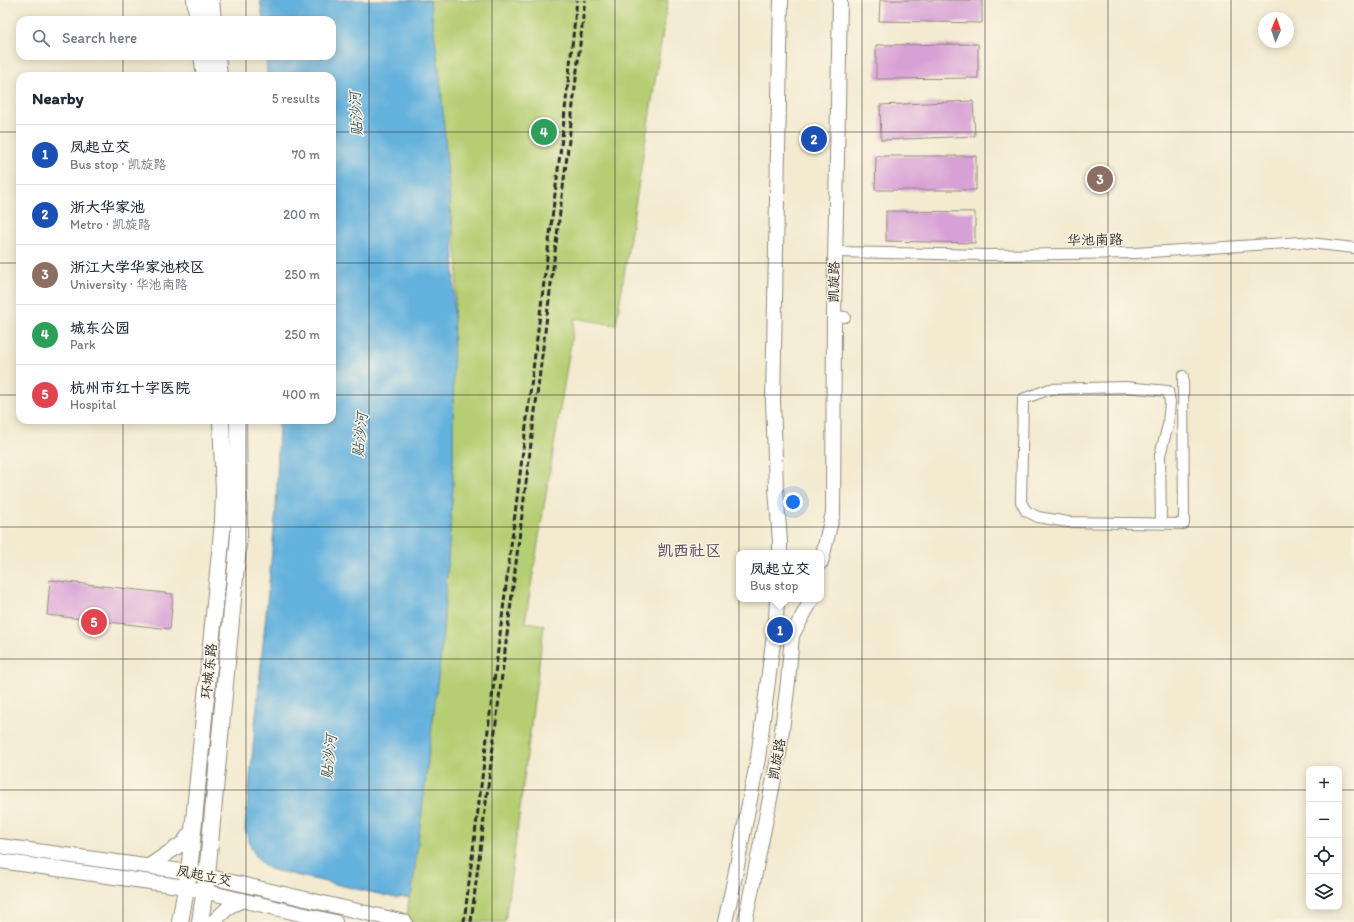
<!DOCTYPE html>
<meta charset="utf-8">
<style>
:root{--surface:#fff;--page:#f2f2f3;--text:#1f2937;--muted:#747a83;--line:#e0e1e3;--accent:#1f6fb2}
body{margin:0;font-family:Itim,"LXGW WenKai TC",sans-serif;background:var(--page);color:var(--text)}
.controls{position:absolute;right:12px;bottom:12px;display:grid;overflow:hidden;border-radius:8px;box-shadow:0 2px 10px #0003}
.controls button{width:36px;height:36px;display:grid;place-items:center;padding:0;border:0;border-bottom:1px solid var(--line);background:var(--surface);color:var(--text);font:20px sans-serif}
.compass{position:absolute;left:1258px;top:12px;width:36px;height:36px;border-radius:50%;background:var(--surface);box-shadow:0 2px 10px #0003;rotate:2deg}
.you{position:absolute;left:793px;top:502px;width:14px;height:14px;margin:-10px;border:3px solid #fff;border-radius:50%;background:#1a73e8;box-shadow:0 0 0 6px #1a73e833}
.badge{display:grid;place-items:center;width:26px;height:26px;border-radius:50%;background:var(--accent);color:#fff;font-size:13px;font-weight:700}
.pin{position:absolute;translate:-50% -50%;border:2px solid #fff;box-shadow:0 1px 4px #0006}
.popup{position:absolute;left:736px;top:550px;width:88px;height:52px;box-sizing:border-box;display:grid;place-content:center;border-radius:8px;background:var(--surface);filter:drop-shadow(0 1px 3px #0005);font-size:13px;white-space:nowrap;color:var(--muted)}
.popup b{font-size:15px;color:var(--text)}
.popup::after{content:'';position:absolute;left:50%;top:100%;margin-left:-8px;border:8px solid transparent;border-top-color:var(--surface)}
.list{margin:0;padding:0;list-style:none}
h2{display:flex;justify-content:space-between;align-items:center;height:52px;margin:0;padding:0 16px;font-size:17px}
h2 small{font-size:13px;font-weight:400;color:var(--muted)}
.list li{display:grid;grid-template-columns:26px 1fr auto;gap:12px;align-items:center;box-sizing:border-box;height:60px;padding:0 16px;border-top:1px solid var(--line)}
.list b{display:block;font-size:15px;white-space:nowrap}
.list p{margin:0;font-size:13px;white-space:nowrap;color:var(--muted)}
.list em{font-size:13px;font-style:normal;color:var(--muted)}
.icon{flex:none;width:22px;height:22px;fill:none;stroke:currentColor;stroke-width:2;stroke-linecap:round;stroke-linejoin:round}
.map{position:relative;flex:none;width:1354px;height:922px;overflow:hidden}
.search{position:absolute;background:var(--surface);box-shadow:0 2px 10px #0003;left:16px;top:16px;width:320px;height:44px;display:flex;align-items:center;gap:10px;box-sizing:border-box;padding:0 14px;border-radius:12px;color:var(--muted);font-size:15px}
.panel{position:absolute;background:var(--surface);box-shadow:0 2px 10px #0003;left:16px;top:72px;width:320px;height:352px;border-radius:12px}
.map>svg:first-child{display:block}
.green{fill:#b5ce73;stroke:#707c4f}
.water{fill:#63b1dd;stroke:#476e84}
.building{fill:#d8a1d6}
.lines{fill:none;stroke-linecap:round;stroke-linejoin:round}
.street-casing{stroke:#8f8a7e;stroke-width:12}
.secondary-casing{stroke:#8f8a7e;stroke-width:16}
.primary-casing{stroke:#8f8a7e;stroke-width:18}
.street{stroke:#fff;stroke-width:10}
.secondary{stroke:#fff;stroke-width:14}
.primary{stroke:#fff;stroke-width:16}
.rail{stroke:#2b2b2b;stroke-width:3;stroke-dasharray:6 3;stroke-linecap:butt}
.grid{fill:none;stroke:#2b2b2b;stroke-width:1;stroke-opacity:0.55}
.labels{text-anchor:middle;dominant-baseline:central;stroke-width:3;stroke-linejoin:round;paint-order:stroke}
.street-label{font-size:14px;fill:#2b2b2b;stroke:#fcf5e5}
.water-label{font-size:15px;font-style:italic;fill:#3f5a69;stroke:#fcf5e5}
.quarter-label{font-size:16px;font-weight:bold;fill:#685467;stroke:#fcf5e5}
</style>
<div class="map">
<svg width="1354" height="922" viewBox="0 0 1354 922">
<rect width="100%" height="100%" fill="#fcf5e5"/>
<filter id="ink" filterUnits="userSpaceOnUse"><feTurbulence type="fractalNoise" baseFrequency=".025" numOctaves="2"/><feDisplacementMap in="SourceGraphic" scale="8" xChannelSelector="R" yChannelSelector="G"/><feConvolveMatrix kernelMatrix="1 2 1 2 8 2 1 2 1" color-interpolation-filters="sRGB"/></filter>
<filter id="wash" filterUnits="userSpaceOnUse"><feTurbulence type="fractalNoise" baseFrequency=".012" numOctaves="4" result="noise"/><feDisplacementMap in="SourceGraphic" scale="16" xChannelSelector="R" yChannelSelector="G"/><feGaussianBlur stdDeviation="0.9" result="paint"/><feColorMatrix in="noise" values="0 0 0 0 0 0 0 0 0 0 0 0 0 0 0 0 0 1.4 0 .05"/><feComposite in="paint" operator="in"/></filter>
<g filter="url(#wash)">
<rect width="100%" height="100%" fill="#f3ead0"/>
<path class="green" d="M424,0H668L616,325L575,318L525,622L544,625L505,922H407L458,265Z"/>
<path class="water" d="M260,0H430L441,85L454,257L453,488L442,645L412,892L410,897L396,898L269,869C255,859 249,845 245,829L276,510L279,420H332V76H267L266,56H332V20H263Z"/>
<g id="blocks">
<path class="building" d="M880,0H982V23L879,21Z
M978,44V78L876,79V45Z
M973,101L975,136L881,140L880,105Z
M876,156H976V190H875Z
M886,211L975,212V243L886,241Z
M50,580L173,594L170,629L47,615Z"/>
</g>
</g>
<g filter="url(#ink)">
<use href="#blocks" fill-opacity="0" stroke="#8f8a7e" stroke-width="1"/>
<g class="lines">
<defs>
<path id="street" d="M835,252L989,255L1136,253L1301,242L1354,248
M834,316L845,317
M1161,523L1160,455L1168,425L1170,402L1168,391L1125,387L1050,389L1023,399L1021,502L1026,511L1038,517L1068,522L1184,524L1183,376"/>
<path id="secondary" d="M780,553V542L776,488L773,400L781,0
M821,562L833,513L834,316L840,0
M0,846L189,872L405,922
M0,861L186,887L335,922
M149,866L183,843L193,829
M213,922L230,906L243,900
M725,922L733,886L758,758L776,619L777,599
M745,922L779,754L788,682L792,635L812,599"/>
<path id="primary" d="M195,0L198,20
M211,0L213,20
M202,56L205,76
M217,56L219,76
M180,922L189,872L223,521L224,491L221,420
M200,922L207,875L239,535L238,420"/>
</defs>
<use href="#street" class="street-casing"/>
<use href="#secondary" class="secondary-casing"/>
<use href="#primary" class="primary-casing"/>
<use href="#street" class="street"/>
<use href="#secondary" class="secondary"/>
<use href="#primary" class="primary"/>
<path class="rail" d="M464,922L562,138L577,0
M471,922L569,140L585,0"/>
</g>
</g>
<path class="grid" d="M123,0V20M246,0V20M369,0V922M492,0V922M615,0V922M739,0V922M862,0V922M985,0V922M1108,0V922M1231,0V922M123,56V76M246,56V76M0,132H20M332,132H1354M0,263H20M332,263H1354M0,395H20M332,395H1354M123,420V922M246,420V922M0,527H1354M0,659H1354M0,790H1309M1339,790H1354"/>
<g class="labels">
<g class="street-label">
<text transform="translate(1095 240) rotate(-1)">华池南路</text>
<text transform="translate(834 282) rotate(-89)">凯旋路</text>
<text transform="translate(209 671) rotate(-84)">环城东路</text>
<text transform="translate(777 759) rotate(-80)">凯旋路</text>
<text transform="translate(204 876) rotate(11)">凤起立交</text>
</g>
<g class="water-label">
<text transform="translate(356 114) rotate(-93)">贴沙河</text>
<text transform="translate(360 435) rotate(-84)">贴沙河</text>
<text transform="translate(329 757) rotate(-84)">贴沙河</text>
</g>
<g class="quarter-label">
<text x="689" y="550">凯西社区</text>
</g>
</g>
</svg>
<div class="controls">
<button>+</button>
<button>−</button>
<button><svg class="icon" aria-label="locate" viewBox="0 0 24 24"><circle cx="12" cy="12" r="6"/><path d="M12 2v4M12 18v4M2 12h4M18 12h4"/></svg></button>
<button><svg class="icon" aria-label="layers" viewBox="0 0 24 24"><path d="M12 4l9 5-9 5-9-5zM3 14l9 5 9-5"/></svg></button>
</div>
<svg class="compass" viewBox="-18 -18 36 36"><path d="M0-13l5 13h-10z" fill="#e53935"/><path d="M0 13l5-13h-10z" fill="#747a83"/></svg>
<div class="you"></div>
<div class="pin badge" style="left:780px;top:630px;background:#1a4fb4">1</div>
<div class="popup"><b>凤起立交</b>Bus stop</div>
<div class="pin badge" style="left:814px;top:139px;background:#1a4fb4">2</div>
<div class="pin badge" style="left:1100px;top:179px;background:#8d6e63">3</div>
<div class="pin badge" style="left:544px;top:132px;background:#2e9e5b">4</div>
<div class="pin badge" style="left:94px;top:622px;background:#e0444e">5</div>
<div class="search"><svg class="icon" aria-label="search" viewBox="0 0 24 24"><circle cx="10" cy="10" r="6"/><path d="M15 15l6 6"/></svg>Search here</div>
<section class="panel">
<h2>Nearby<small>5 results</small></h2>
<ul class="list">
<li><span class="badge" style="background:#1a4fb4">1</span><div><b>凤起立交</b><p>Bus stop · 凯旋路</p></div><em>70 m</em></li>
<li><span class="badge" style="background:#1a4fb4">2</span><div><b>浙大华家池</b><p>Metro · 凯旋路</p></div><em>200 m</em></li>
<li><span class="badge" style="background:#8d6e63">3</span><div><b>浙江大学华家池校区</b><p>University · 华池南路</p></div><em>250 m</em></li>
<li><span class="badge" style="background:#2e9e5b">4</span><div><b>城东公园</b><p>Park</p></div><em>250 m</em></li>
<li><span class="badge" style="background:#e0444e">5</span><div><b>杭州市红十字医院</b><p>Hospital</p></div><em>400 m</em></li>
</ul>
</section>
</div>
